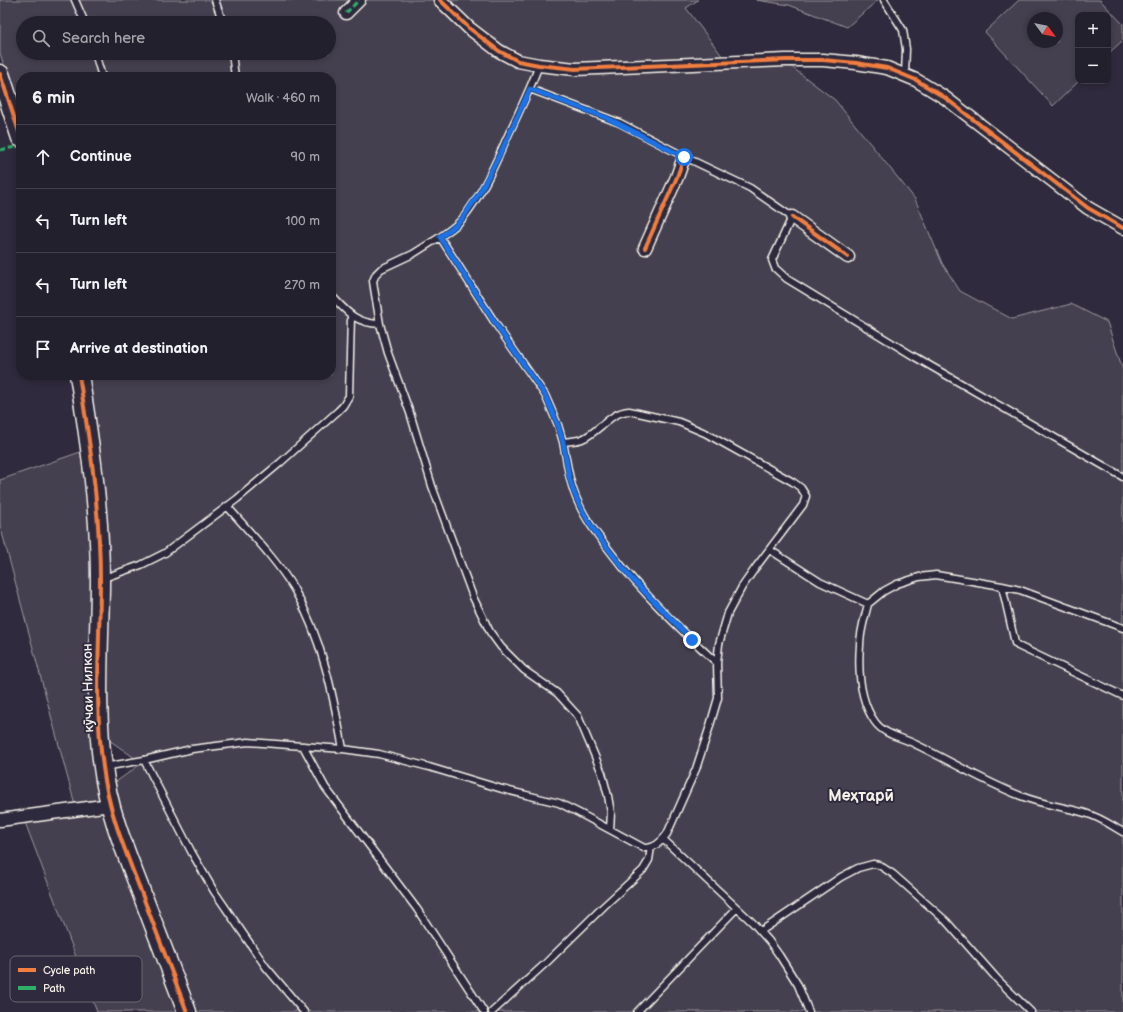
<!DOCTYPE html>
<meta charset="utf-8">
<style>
:root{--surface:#23202e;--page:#2f2d3a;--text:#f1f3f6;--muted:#a3a3aa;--line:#403e4a}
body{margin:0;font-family:"Balsamiq Sans",sans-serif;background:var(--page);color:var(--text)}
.controls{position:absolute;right:12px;top:12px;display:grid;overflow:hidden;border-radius:8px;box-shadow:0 2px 6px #0003}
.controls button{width:36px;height:36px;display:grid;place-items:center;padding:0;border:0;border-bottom:1px solid var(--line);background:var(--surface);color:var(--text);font:20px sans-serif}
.compass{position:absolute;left:1027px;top:12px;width:36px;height:36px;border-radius:50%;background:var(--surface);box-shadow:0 2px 6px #0003;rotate:122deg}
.stop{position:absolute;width:12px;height:12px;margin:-9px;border:3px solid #1a73e8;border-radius:50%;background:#fff}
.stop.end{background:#1a73e8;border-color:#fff;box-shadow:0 1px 4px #0008}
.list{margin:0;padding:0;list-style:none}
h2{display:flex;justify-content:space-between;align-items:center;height:52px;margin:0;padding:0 16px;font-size:17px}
h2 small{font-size:13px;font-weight:400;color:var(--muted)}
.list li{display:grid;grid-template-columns:26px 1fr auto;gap:12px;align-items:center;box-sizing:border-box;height:64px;padding:0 16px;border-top:1px solid var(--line)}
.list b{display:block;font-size:15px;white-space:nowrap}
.list em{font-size:13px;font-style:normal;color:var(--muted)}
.icon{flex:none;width:22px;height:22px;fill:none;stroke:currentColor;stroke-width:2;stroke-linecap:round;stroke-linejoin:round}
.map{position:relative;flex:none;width:1123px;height:1012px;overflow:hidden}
.search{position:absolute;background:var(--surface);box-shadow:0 2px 6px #0003;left:16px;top:16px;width:320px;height:44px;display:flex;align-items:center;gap:10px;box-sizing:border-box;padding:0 14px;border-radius:22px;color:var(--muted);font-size:15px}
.panel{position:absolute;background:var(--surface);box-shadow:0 2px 6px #0003;left:16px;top:72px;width:320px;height:308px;border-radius:16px}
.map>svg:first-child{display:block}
.green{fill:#454050;stroke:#9c989c;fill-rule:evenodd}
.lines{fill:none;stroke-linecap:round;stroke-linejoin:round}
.lane-casing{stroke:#f4f1e8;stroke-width:9}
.street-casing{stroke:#f4f1e8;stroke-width:15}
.secondary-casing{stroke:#f4f1e8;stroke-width:21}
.lane{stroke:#2f2a3d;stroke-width:6}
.street{stroke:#2f2a3d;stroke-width:12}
.secondary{stroke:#2f2a3d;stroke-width:18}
.quiet{stroke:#2db169;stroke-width:3;stroke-dasharray:6 3;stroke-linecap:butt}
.cycleway-casing{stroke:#2f2a3d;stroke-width:6}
.cycleway{stroke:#f27e40;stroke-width:4}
.route{stroke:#1a73e8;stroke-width:5}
.labels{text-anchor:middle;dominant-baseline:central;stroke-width:4;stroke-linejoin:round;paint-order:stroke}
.street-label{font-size:14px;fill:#f4f1e8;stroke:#2f2a3d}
.quarter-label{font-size:16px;font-weight:bold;fill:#f4f1e8;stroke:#2f2a3d}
.key{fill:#2f2a3d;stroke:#6a6670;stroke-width:1}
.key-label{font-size:11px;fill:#f4f1e8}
</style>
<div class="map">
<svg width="1123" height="1012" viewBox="0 0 1123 1012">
<rect width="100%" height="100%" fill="#2f2a3d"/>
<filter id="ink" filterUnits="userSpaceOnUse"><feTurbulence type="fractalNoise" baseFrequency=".025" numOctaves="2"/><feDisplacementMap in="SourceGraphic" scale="8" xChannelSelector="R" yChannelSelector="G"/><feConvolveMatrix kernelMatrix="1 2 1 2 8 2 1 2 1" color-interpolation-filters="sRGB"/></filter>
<g filter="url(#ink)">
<path class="green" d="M0,0H698L686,8L729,65L785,62L835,100L915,199L942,263L960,291L1012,319L1071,304L1107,322L1123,370V1012H195L109,787L142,763L109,740L102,505L86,375H331V77H21V121L0,53ZM23,23H329V53H23Z
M756,0H878L847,27L789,5Z
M1019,0H1100L1123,24V40L1108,54V15H1078L1079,81L1053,106L985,32ZM1033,18H1057V42H1033Z
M86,450L102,791L182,1012H97L23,817L76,809L0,525V480Z"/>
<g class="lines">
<defs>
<path id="lane" d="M75,0L85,23
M215,0L223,23
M884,0L903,30L906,49L905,75
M95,53L102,77
M232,53L235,77
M530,89L620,123L687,158L750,188L792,217L772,260L775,268L787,279L915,357L1123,477
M440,237L413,254L381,269L376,274L373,281L374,288L380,324L388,353L410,413L432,486L473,597L490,632L501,647L524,670L557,693L578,716L602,773L608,796L611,813L610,829
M331,295C347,312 355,323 380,324
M563,442C567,462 569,483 578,502C586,521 600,538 613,555C644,595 680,629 717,663
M227,506C250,533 276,559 294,589C322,638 333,694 343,749
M770,550L820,582L868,604
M101,579L141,565L165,553L237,499L280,463L338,411L343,406L349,396L351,316
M1002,586L1015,643L1018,646L1123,696
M1123,628L1020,590L1002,586L936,575L919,577L897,584L884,591L868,604C865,617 860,631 860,645C858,670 860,701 875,722C885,736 903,737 917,745C952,762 985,782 1021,796C1043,805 1066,807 1088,814C1101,818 1112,826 1123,832
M303,746L325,787L417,909L484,1012
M144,760L192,749L248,742L343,749L379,754L429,767L502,789L559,803L579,813L644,848C654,849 662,841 667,834L696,769L709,729L718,698L717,663L719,644L728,613L742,587L756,567L803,505L806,496L801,488L793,482L705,433L679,422L629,411C610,412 599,432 582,439C577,441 569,441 563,442L558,425L545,395L497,326L440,237C448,231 457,226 463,218C484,192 497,159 511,129C521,108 531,87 539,65
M104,767L144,760L192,853L214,891L266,967L304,1012
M663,839L753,923L769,941L779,955L798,985L809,1012
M761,931L841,877L858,868L873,864L879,865L893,874L946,921L998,980L1031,1012
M492,1012L547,962L604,906L643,870L649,860L651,847
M637,1012L737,908"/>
<path id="street" d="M440,0L469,28L499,51L518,61L539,65L575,69L786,60H823L856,63L887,68L916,80L944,97L1088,208L1123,228
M346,13L359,0
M792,217L848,257
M645,248L677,177L684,157
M0,820L110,805"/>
<path id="secondary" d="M0,74L21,138
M79,375C90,443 100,511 100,580C100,643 94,705 103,767C108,810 125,850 140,889C156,930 171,971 187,1012"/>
</defs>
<use href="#lane" class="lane-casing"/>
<use href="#street" class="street-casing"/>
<use href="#secondary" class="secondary-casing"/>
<use href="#lane" class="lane"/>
<use href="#street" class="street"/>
<use href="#secondary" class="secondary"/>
<path class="quiet" d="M346,13L359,0
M0,150L21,146"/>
<defs>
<path id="cycleway" d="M440,0L469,28L499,51L518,61L539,65L575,69L786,60H823L856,63L887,68L916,80L944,97L1088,208L1123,228
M0,74L21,138
M792,217L848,257
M645,248L677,177L684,157
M79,375C90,443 100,511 100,580C100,643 94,705 103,767C108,810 125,850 140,889C156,930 171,971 187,1012"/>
</defs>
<use href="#cycleway" class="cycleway-casing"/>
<use href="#cycleway" class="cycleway"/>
</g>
</g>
<g class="lines" filter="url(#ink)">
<path class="route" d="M684,157L607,118L530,89L502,150L480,192L462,219L455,226L440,237L497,326L545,395L558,425L563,442L569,477L573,490L578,502L588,521L598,536L631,578L692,640"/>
</g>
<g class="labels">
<g class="street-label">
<text transform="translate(88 688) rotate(-91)">кӯчаи Нилкон</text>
</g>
<g class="quarter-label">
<text x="861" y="796">Меҳтарӣ</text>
</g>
</g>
<rect x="10" y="956" width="132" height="46" rx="6" class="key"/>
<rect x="18" y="968" width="18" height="4" fill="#f27e40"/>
<rect x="18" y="986" width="18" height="4" fill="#2db169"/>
<g class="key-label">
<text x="43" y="974">Cycle path</text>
<text x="43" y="992">Path</text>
</g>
</svg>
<div class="controls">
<button>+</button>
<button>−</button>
</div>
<svg class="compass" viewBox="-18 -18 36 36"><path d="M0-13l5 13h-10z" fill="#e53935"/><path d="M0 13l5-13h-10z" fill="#a3a3aa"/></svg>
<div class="stop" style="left:684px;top:157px"></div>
<div class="stop end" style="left:692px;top:640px"></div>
<div class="search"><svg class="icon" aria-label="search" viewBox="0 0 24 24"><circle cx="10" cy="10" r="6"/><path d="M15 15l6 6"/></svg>Search here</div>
<section class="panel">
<h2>6 min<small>Walk · 460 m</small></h2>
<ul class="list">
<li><svg class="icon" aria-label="ahead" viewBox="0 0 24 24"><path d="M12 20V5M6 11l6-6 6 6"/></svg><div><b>Continue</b></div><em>90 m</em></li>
<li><svg class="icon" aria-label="left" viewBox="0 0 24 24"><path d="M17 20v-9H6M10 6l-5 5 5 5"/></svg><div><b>Turn left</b></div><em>100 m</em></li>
<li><svg class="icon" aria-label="left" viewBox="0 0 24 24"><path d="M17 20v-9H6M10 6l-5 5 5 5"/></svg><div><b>Turn left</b></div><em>270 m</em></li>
<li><svg class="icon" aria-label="arrive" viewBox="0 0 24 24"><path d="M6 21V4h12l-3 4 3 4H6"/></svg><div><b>Arrive at destination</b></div></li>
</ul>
</section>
</div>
